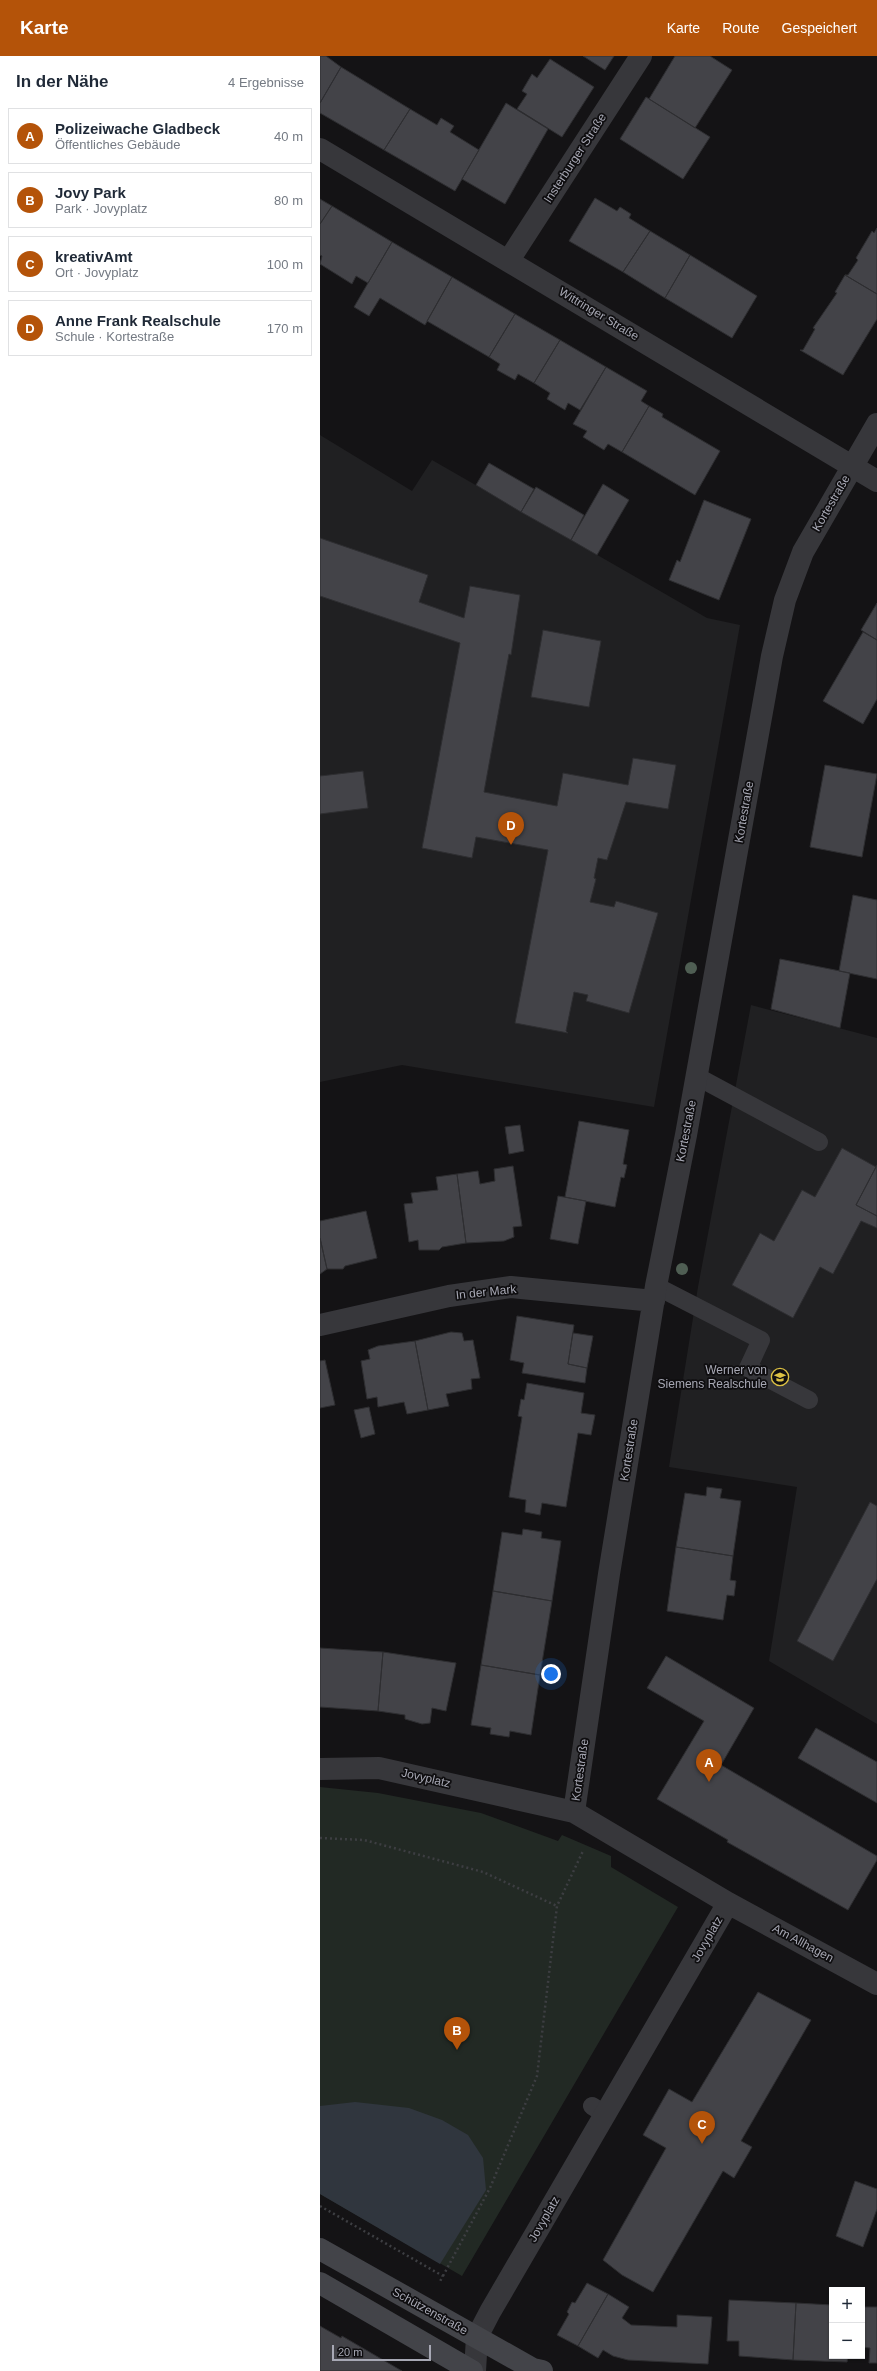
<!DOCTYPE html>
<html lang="de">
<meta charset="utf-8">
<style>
:root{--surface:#fff;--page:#f2f2f3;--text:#1f2937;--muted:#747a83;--line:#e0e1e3;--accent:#b45309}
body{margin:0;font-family:Helvetica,sans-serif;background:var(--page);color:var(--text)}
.controls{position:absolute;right:12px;bottom:12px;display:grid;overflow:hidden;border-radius:0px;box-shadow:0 1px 3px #0004}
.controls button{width:36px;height:36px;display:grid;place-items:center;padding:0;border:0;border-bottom:1px solid var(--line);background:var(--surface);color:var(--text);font:20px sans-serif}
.scale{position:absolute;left:12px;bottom:10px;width:99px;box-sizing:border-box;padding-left:4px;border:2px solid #a7a8b4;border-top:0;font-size:11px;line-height:14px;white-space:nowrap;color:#a7a8b4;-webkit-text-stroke:3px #0f0e10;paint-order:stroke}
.you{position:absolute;left:231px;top:1618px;width:14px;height:14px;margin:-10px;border:3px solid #fff;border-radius:50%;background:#1a73e8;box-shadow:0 0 0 6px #1a73e833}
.badge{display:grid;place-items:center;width:26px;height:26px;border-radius:50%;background:var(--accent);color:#fff;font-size:13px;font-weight:700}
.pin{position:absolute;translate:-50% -33px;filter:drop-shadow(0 1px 2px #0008)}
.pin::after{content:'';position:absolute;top:21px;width:14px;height:12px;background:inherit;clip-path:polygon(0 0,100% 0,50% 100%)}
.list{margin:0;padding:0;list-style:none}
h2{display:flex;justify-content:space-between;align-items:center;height:52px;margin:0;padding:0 16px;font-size:17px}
h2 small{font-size:13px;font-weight:400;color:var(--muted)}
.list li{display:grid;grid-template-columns:26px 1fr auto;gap:12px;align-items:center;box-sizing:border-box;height:56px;margin:0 8px 8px;padding:0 8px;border:1px solid var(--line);border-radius:0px}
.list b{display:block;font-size:15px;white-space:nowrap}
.list p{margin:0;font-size:13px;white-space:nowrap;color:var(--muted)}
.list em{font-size:13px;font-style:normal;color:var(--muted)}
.map{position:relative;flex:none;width:557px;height:2315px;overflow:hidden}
header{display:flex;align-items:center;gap:24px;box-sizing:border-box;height:56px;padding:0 20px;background:var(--accent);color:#fff}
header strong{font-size:19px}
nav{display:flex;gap:22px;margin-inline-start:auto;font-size:14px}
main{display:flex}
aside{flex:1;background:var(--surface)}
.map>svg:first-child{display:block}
.built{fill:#202022}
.green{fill:#222924}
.water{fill:#30363e}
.building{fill:#434348;stroke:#2e2e31}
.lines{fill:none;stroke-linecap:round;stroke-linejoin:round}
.path{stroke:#3d3e42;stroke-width:2.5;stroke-dasharray:2 3;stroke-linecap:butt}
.lane{stroke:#37373b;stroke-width:18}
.street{stroke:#37373b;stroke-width:22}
.secondary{stroke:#434449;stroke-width:22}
.tree{fill:#4f5e53}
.labels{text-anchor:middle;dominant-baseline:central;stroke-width:3.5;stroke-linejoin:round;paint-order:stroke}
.street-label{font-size:12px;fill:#a7a8b4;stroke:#0f0e10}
.poi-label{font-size:12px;fill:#a7a8b4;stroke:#0f0e10;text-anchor:end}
</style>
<header>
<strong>Karte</strong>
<nav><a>Karte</a><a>Route</a><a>Gespeichert</a></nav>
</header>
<main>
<aside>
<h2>In der Nähe<small>4 Ergebnisse</small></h2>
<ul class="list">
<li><span class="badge">A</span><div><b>Polizeiwache Gladbeck</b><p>Öffentliches Gebäude</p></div><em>40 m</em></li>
<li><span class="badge">B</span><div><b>Jovy Park</b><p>Park · Jovyplatz</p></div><em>80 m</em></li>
<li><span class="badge">C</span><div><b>kreativAmt</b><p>Ort · Jovyplatz</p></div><em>100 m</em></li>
<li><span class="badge">D</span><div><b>Anne Frank Realschule</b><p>Schule · Kortestraße</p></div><em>170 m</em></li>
</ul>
</aside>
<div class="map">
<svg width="557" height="2315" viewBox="0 0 557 2315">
<rect width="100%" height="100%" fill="#141315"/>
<path class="built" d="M0,379L92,435L112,404L387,562L420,569L334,1051L82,1009L0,1026Z
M431,949L557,982V1668L449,1605L477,1431L349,1411L378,1231Z"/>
<path class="green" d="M0,1731L58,1737L161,1757L238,1785L242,1779L291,1800V1811L358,1851L142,2220L0,2138Z"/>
<path class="water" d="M35,2046L89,2052L122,2064L148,2079L163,2102L166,2134L120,2208L0,2138V2050Z"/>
<path class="building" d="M0,0H6L21,11L0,47Z
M263,0H294L285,14Z
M355,0H390L412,14L375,72L329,43Z
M230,3L274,31L242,81L197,53L207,38L202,35L212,18L217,22Z
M21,11L90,53L64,94L0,57V47Z
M326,41L390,81L363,123L300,83Z
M186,47L228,73L185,148L142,123Z
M90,53L117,69L121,62L134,70L130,76L159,94L135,135L64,94Z
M275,142L297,155L300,151L311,158L309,162L330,175L303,216L249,185Z
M0,143L12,150L0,168Z
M12,150L72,186L48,227L36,220L32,228L0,208L2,200L0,199V168Z
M557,172V238L525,219H528L538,204L536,202L552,175L554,177Z
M330,175L370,199L345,242L303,216Z
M72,186L132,221L105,269L60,242L49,260L34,251Z
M370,199L437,240L412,282L345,242Z
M525,219L557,238V263L523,319L480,294H483L495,273L493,272L517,237L515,236Z
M132,221L195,258L169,301L107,265Z
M195,258L240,284L214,327L198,318L195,324L177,314L180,308L169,301Z
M240,284L286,311L260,354L248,347L245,354L227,343L230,337L214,327Z
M286,311L327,335L321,345L329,350L302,396L288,388L284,394L263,381L267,375L253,368Z
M329,350L343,358L342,361L400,395L375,439L302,396Z
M169,407L214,433L201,456L156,429Z
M283,428L309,444L277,499L251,484Z
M216,431L264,459L251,484L201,456Z
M384,444L431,463L399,544L349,524L357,504L360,506Z
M0,482L108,519L99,546L144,562L150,530L200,539L191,599L189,598L164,736L237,750L243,717L308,729L313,702L356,709L348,753L306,746L287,804L278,802L274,822L276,823L270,846L294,851L296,845L338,857L309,957L266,945L268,939L254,936L246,975L248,977L195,967L228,794L156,781L152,802L102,792L140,587L0,540Z
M557,547V584L541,574Z
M223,574L281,585L269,651L211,641Z
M543,576L557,584V643L543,668L503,645Z
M505,709L557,718L542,801L490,791Z
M43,715L48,752L0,758V720Z
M533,839L557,844V923L519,915Z
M460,903L530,917L520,972L451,953Z
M259,1065L309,1074L303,1108L307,1109L304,1122L301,1121L295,1151L245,1141Z
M200,1069L204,1095L189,1098L185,1071Z
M522,1092L556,1111L536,1149L557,1160V1172L541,1165L513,1218L500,1211L473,1262L412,1229L440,1177L454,1185L482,1134L495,1141Z
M557,1109V1160L536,1149Z
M193,1110L202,1170L193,1171L194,1181L184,1185L146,1187L137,1118L158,1115L160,1128L175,1125L174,1113Z
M137,1118L146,1187L122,1191L119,1194H99L98,1184L89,1186L84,1148L93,1147L91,1137L118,1134L116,1121Z
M238,1140L266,1145L258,1188L230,1183Z
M46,1155L57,1202L25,1210L23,1213H7L0,1182V1165Z
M0,1182L7,1213L0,1218Z
M197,1260L254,1269L248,1308L267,1312L265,1327L202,1317L204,1307L190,1304Z
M131,1276L142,1277L144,1285L153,1284L160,1322L151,1323L152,1333L126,1338L129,1350L108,1354L95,1285Z
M253,1277L273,1280L267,1312L248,1308Z
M95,1285L108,1354L87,1358L84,1346L58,1351L57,1341L47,1343L41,1305L50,1303L48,1294L58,1290Z
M5,1304L15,1349L0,1352V1305Z
M207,1327L264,1337L261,1357L275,1359L271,1379L258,1377L246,1451L222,1447L220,1459L205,1456L206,1444L189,1441L202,1361L198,1360L201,1343L204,1344Z
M49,1351L55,1378L41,1382L34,1354Z
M387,1431L402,1433L400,1442L421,1445L413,1500L356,1491L365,1437L386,1440Z
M550,1446L557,1450V1523L513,1605L477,1585Z
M203,1473L222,1476L221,1482L241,1485L232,1545L173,1535L182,1476L202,1479Z
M356,1491L413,1500L410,1524L416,1525L414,1540L407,1539L403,1564L347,1555Z
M173,1535L232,1545L220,1619L161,1609Z
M0,1592L63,1596L58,1655L0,1651Z
M63,1596L136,1607L126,1655L112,1652L110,1667L102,1668L85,1663V1659L58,1655Z
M346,1600L434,1652L401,1709L557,1800V1804L528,1854L407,1786L408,1784L337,1743L384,1665L327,1632Z
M161,1609L220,1619L211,1679L190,1675L189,1681L170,1678L171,1672L151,1669Z
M496,1672L557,1706V1747L478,1702Z
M438,1936L491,1964L421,2085L432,2091L414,2122L403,2115L333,2236L302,2219L283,2204L346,2092L323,2079L349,2033L372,2046Z
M535,2125L557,2133V2153L543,2191L516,2180Z
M267,2227L288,2238L258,2290L237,2279L249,2258L247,2256L252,2246L255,2247Z
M288,2238L309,2251L302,2262L311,2269L357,2271V2259L392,2261L388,2308L308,2304L293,2300L283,2294L278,2302L258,2290Z
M409,2244L476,2247L473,2304L419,2300V2285H407Z
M476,2247L512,2249V2300H528L527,2306L473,2304Z
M542,2251H557V2307H549L550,2292L542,2291Z
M0,2270L21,2282L22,2280L82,2315H0Z"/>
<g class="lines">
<path class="path" d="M0,1782L44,1784L163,1816L237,1850
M0,2150L123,2220L119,2227
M123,2220L170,2132L217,2020L237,1850L263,1795"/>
<path class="lane" d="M376,1020L499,1086
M336,1230L441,1284L428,1312L489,1344
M272,2050L285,2058"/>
<path class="street" d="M0,93L557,425
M189,204L321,0
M0,1269L129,1240L191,1231L334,1245
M0,1713L59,1712L254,1756L408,1847L557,1928
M254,1756L289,1518L336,1230L366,1079L452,600L465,544L483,496L557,368
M155,2315L157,2281L170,2256L408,1847"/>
<path class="secondary" d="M0,2193L213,2313L222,2315
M0,2227L152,2315"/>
</g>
<g class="tree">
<circle cx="371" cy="912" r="6"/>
<circle cx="362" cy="1213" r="6"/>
</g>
<defs>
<symbol id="school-ring" viewBox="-11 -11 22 22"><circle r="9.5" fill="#0f0e10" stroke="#dcc144" stroke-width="1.5"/><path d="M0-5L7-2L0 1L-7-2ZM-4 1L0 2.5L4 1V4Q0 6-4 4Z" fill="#dcc144"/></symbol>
</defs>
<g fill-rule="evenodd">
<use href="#school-ring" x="450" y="1311" width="20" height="20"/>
</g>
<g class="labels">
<g class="street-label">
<text transform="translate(255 102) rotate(-57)">Insterburger Straße</text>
<text transform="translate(279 258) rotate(31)">Wittringer Straße</text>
<text transform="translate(511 447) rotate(-60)">Kortestraße</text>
<text transform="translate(424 756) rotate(-80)">Kortestraße</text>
<text transform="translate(366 1075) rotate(-79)">Kortestraße</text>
<text transform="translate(166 1236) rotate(-6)">In der Mark</text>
<text transform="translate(309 1394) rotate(-81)">Kortestraße</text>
<text transform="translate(260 1714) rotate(-82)">Kortestraße</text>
<text transform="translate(106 1722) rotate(13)">Jovyplatz</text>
<text transform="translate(387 1883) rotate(-60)">Jovyplatz</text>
<text transform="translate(483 1887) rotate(28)">Am Allhagen</text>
<text transform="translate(224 2163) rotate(-60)">Jovyplatz</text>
<text transform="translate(110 2255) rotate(29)">Schützenstraße</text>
</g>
<g class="poi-label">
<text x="447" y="1314">Werner von<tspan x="447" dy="14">Siemens Realschule</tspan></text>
</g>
</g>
</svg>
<div class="controls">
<button>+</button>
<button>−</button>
</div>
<div class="scale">20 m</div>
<div class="you"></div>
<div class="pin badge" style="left:389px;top:1726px">A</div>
<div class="pin badge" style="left:137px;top:1994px">B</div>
<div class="pin badge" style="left:382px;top:2088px">C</div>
<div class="pin badge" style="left:191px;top:789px">D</div>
</div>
</main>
